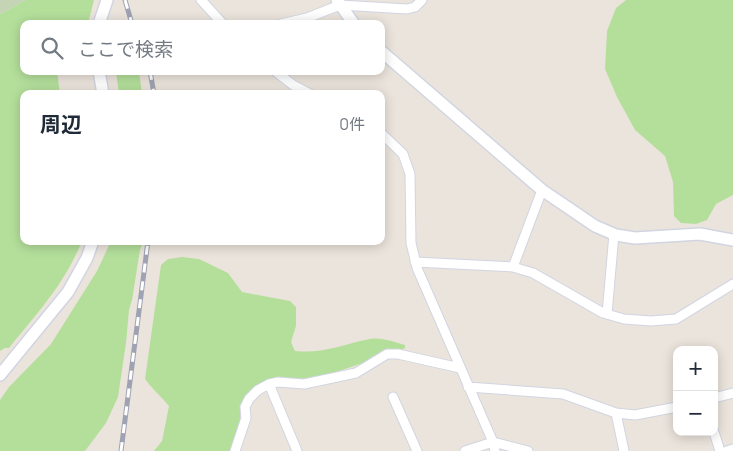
<!DOCTYPE html>
<html lang="ja">
<meta charset="utf-8">
<style>
:root{--surface:#fff;--page:#f2f2f3;--text:#1f2937;--muted:#747a83;--line:#e0e1e3}
body{margin:0;font-family:Manrope,"Noto Sans JP",sans-serif;background:var(--page);color:var(--text)}
.controls{position:absolute;right:15px;bottom:15px;display:grid;overflow:hidden;border-radius:10px;box-shadow:0 2px 12px #0003}
.controls button{width:45px;height:45px;display:grid;place-items:center;padding:0;border:0;border-bottom:1px solid var(--line);background:var(--surface);color:var(--text);font:25px sans-serif}
.list{margin:0;padding:0;list-style:none}
h2{display:flex;justify-content:space-between;align-items:center;height:65px;margin:0;padding:0 20px;font-size:21px}
h2 small{font-size:16px;font-weight:400;color:var(--muted)}
.icon{flex:none;width:28px;height:28px;fill:none;stroke:currentColor;stroke-width:2;stroke-linecap:round;stroke-linejoin:round}
.map{position:relative;flex:none;width:733px;height:451px;overflow:hidden}
.search{position:absolute;background:var(--surface);box-shadow:0 2px 12px #0003;left:20px;top:20px;width:365px;height:55px;display:flex;align-items:center;gap:12px;box-sizing:border-box;padding:0 18px;border-radius:10px;color:var(--muted);font-size:19px}
.panel{position:absolute;background:var(--surface);box-shadow:0 2px 12px #0003;left:20px;top:90px;width:365px;height:155px;border-radius:10px}
.map>svg:first-child{display:block}
.green{fill:#b4df9b}
.cemetery{fill:#c4d4b4}
.lines{fill:none;stroke-linecap:round;stroke-linejoin:round}
.minor-casing{stroke:#d1d5e1;stroke-width:11}
.tertiary-casing{stroke:#d1d5e1;stroke-width:14}
.minor{stroke:#fff;stroke-width:9}
.tertiary{stroke:#fff;stroke-width:11}
.rail-casing{stroke:#9fa2b3;stroke-width:5}
.rail{stroke:#fff;stroke-width:3;stroke-dasharray:9;stroke-linecap:butt}
</style>
<div class="map">
<svg width="733" height="451" viewBox="0 0 733 451">
<rect width="100%" height="100%" fill="#ebe4dc"/>
<path class="green" d="M26,0H94L88,24H24V71H57L60,94H24V241H82C64,285 38,312 9,348H5L0,351V14Z
M626,0H733V195L716,204L707,220L696,224L681,223L674,216L673,182L665,156L635,130L617,97L605,69L607,31L616,8Z
M116,71H139L142,94H119Z
M111,241H144L140,250L132,300L129,310L126,343L118,397L106,423L85,451H0V400L9,387L51,344L97,271Z
M182,257L199,259L228,273L242,292L290,301L296,307V326L291,342L295,351C324,354 343,344 370,339C382,337 394,342 405,345V348L401,350L392,349L382,352L369,361L318,378L284,379L246,396L240,408V424L233,447L231,451H154L162,441L169,406C161,396 152,389 145,379L161,265L168,259Z"/>
<path class="cemetery" d="M0,0H26L0,14Z"/>
<g class="lines">
<defs>
<path id="minor" d="M201,0L223,24
M281,24L307,18L340,5L407,9L415,7L422,0
M275,71L293,85L310,94
M381,133L403,154L410,174L411,243L417,268L493,442L495,451
M415,262L513,267L533,273L603,313L624,319L651,321L676,319L733,284
M513,267L542,190
M607,314L614,234
M269,384L297,451
M468,387L563,394L616,413L635,415L677,407
M393,397L417,451
M714,398L733,393
M616,413L624,451
M714,432L720,451
M235,451L246,418L245,407L249,399L258,390L269,384L278,382L304,384L356,373L387,354H398L460,368
M465,451L493,442L528,451
M727,451L733,449"/>
<path id="tertiary" d="M337,0L354,24
M99,24L107,0
M381,51L542,190L595,226L616,235L635,238L700,234L733,240
M99,71L103,94
M0,375L68,292L87,258L93,241"/>
</defs>
<use href="#minor" class="minor-casing"/>
<use href="#tertiary" class="tertiary-casing"/>
<use href="#minor" class="minor"/>
<use href="#tertiary" class="tertiary"/>
<defs>
<path id="rail" d="M125,0L132,24
M150,71L154,94
M121,451L148,241"/>
</defs>
<use href="#rail" class="rail-casing"/>
<use href="#rail" class="rail"/>
</g>
</svg>
<div class="controls">
<button>+</button>
<button>−</button>
</div>
<div class="search"><svg class="icon" aria-label="search" viewBox="0 0 24 24"><circle cx="10" cy="10" r="6"/><path d="M15 15l6 6"/></svg>ここで検索</div>
<section class="panel">
<h2>周辺<small>0件</small></h2>
<ul class="list">
</ul>
</section>
</div>
